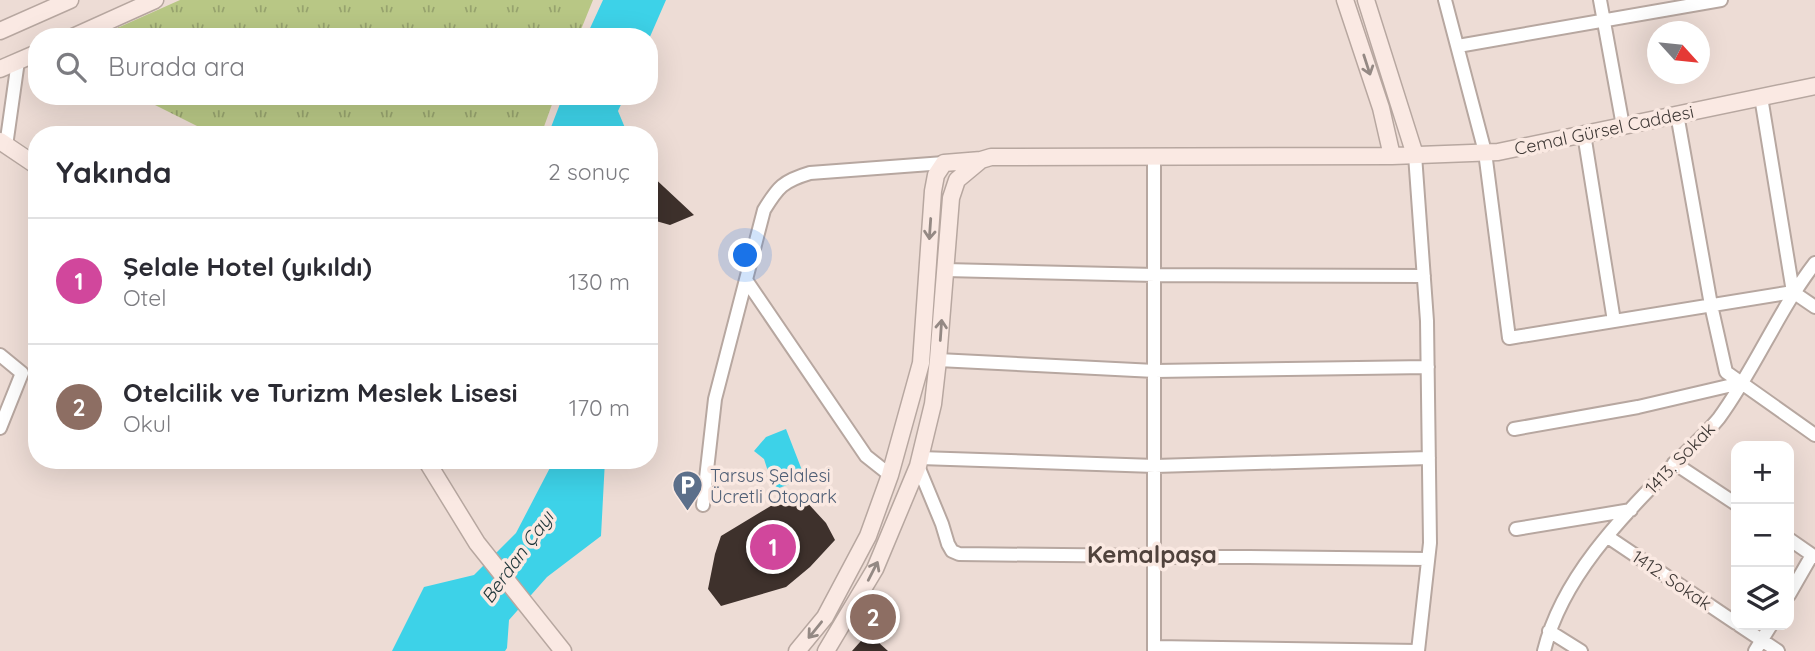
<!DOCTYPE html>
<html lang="tr">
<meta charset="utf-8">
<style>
:root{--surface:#fff;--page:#f7f7f7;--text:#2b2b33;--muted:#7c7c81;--line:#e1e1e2;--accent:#1a73e8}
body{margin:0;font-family:Quicksand,sans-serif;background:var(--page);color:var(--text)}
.controls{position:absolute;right:21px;bottom:21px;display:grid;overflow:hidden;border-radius:14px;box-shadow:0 7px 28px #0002}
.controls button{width:63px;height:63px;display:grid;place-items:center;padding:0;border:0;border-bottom:2px solid var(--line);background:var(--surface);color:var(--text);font:35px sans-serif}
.compass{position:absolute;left:1647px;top:21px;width:63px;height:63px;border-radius:50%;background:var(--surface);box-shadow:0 7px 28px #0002;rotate:117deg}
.you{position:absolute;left:746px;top:256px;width:24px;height:24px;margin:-18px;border:5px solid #fff;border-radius:50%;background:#1a73e8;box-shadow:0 0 0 10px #1a73e833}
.badge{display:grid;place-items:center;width:46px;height:46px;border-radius:50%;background:var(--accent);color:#fff;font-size:23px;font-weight:700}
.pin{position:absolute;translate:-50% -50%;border:4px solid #fff;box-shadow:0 2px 7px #0006}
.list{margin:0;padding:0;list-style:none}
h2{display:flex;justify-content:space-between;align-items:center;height:91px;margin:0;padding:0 28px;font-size:30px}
h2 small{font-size:23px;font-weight:400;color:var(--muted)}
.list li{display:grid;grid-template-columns:46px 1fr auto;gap:21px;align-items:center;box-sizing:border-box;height:126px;padding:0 28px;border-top:2px solid var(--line)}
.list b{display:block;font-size:26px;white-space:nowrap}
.list p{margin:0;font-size:23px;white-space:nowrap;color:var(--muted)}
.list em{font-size:23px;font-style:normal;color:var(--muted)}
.icon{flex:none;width:38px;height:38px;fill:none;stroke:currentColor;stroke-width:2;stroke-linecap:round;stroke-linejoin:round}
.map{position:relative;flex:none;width:1815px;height:651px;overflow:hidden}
.search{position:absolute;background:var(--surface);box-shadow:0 7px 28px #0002;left:28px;top:28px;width:630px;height:77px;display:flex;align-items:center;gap:18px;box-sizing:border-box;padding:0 24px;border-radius:28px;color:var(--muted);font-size:26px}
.panel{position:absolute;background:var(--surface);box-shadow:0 7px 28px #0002;left:28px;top:126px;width:630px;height:343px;border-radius:28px}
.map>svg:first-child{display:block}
.grass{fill:url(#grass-tufts)}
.water{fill:#3dd2e8}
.building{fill:#3e312c}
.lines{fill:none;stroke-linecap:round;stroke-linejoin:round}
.street-casing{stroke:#b7a7a0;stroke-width:16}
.secondary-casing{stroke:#b7a7a0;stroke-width:19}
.street{stroke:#fff;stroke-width:12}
.secondary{stroke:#fae9e3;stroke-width:16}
.oneway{stroke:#948984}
.labels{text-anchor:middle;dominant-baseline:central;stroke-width:7;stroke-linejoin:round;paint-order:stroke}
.street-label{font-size:18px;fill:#403a37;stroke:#fae9e2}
.service-label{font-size:18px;fill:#4e5e75;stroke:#fae9e2;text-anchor:start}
.water-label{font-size:19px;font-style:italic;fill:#1d3539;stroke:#fae9e2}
.district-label{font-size:24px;font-weight:bold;fill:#4f423c;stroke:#fae9e2}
</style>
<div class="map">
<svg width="1815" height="651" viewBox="0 0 1815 651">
<defs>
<pattern id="grass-tufts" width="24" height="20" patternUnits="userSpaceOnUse" patternTransform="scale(1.75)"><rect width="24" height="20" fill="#b8c785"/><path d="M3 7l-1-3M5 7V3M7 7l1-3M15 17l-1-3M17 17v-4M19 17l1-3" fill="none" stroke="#97a36e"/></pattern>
</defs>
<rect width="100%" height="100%" fill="#eddcd5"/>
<path class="grass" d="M180,0H593L578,37H97Z
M137,96H555L541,135H215Z"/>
<path class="water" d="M603,0H666L649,39V37H586Z
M563,96H625L618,111L628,135H548Z
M786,429L805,478L774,490L764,459L754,451L766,437Z
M554,460H605L601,536L547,577L509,620L507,648L505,651H392L424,587L474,575L516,533Z"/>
<path class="building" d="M649,173L694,215L670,225L649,219Z
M804,499L826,523L835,540L810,567L786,587L721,606L708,589L715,554L721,536L774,504L795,506Z
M868,633L888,651H852Z"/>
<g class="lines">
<defs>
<path id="street" d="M1445,0L1485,152L1509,338L1793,292L1761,97
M1600,0L1623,126
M1458,46L1721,0
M1677,114L1711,305L1726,372L1815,435
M1584,134L1614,321
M6,146L18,61
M1415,155L1427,321L1430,543L1418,651
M945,270L1155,275L1424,276
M746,280L866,456L890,475
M1793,292L1815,307
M0,355L22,373L0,428
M938,360L1155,371L1428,367
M1514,429L1638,407L1741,383
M920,458L1155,466L1429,458
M1674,463L1736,504
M918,466L942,524L948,544L952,551L959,554L1428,559
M703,505L715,399L764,210C778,187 783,181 810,173L944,163
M1516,529L1631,510
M1608,537L1736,623
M1789,539L1815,557
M1789,595L1812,555
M1739,625L1778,651
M1549,631L1581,651
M1154,647L1418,651
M1154,651V156
M1544,651C1562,577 1622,517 1674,464C1689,449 1706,434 1719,418C1755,369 1778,311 1815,263
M1755,651L1771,625"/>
<path id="secondary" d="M1345,0L1381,108L1392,156
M1366,0L1415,155
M0,31L70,0
M73,37L155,0
M0,69L37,53
M0,141L37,166
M426,460L477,543L563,651
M797,651L825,617L868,536L890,475L921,363L933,191L936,175L944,163L981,160L991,157L1392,156L1498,152L1815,86
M826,651L875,569L918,466L933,404L938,360L951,198L957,180L981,160"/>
</defs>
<use href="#street" class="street-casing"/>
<use href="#secondary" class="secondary-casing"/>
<use href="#street" class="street"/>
<use href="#secondary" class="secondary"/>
</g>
<defs><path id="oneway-shaft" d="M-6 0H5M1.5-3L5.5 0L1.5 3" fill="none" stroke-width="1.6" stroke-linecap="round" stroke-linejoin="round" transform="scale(1.75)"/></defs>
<g class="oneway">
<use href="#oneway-shaft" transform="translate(1367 65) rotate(72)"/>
<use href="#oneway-shaft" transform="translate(930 229) rotate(94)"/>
<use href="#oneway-shaft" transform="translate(941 330) rotate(-86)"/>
<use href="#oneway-shaft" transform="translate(873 571) rotate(-63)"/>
<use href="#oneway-shaft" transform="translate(815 630) rotate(129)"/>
</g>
<defs>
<symbol id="parking-pin" viewBox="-11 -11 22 30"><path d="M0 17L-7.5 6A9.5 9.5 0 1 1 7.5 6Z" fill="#5c6f8a" stroke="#fae9e2"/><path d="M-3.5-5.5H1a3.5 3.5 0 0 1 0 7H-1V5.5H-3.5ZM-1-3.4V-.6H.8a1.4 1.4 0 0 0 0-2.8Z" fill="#fff"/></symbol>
</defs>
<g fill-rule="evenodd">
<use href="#parking-pin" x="670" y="468" width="35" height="47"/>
</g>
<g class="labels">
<g class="street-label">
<text transform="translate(1604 130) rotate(-12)">Cemal Gürsel Caddesi</text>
<text transform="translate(1680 458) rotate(-46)">1413. Sokak</text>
<text transform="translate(1672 580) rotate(34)">1412. Sokak</text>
</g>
<g class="service-label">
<text x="710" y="475">Tarsus Şelalesi<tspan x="710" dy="21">Ücretli Otopark</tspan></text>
</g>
<g class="water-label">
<text transform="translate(517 557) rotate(-54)">Berdan Çayı</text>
</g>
<g class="district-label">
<text x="1152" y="554">Kemalpaşa</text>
</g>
</g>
</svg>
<div class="controls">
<button>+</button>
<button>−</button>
<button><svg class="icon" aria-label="layers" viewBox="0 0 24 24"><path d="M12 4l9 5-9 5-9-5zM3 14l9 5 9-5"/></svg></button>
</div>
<svg class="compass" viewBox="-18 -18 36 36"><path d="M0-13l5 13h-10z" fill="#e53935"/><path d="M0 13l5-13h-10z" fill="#7c7c81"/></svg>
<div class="you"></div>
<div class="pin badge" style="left:773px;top:547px;background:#d1479c">1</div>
<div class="pin badge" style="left:873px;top:617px;background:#8d6e63">2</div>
<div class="search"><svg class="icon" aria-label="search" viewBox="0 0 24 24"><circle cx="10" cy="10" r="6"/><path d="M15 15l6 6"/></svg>Burada ara</div>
<section class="panel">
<h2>Yakında<small>2 sonuç</small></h2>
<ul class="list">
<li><span class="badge" style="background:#d1479c">1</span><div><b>Şelale Hotel (yıkıldı)</b><p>Otel</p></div><em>130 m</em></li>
<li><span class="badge" style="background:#8d6e63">2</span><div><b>Otelcilik ve Turizm Meslek Lisesi</b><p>Okul</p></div><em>170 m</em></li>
</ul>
</section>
</div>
